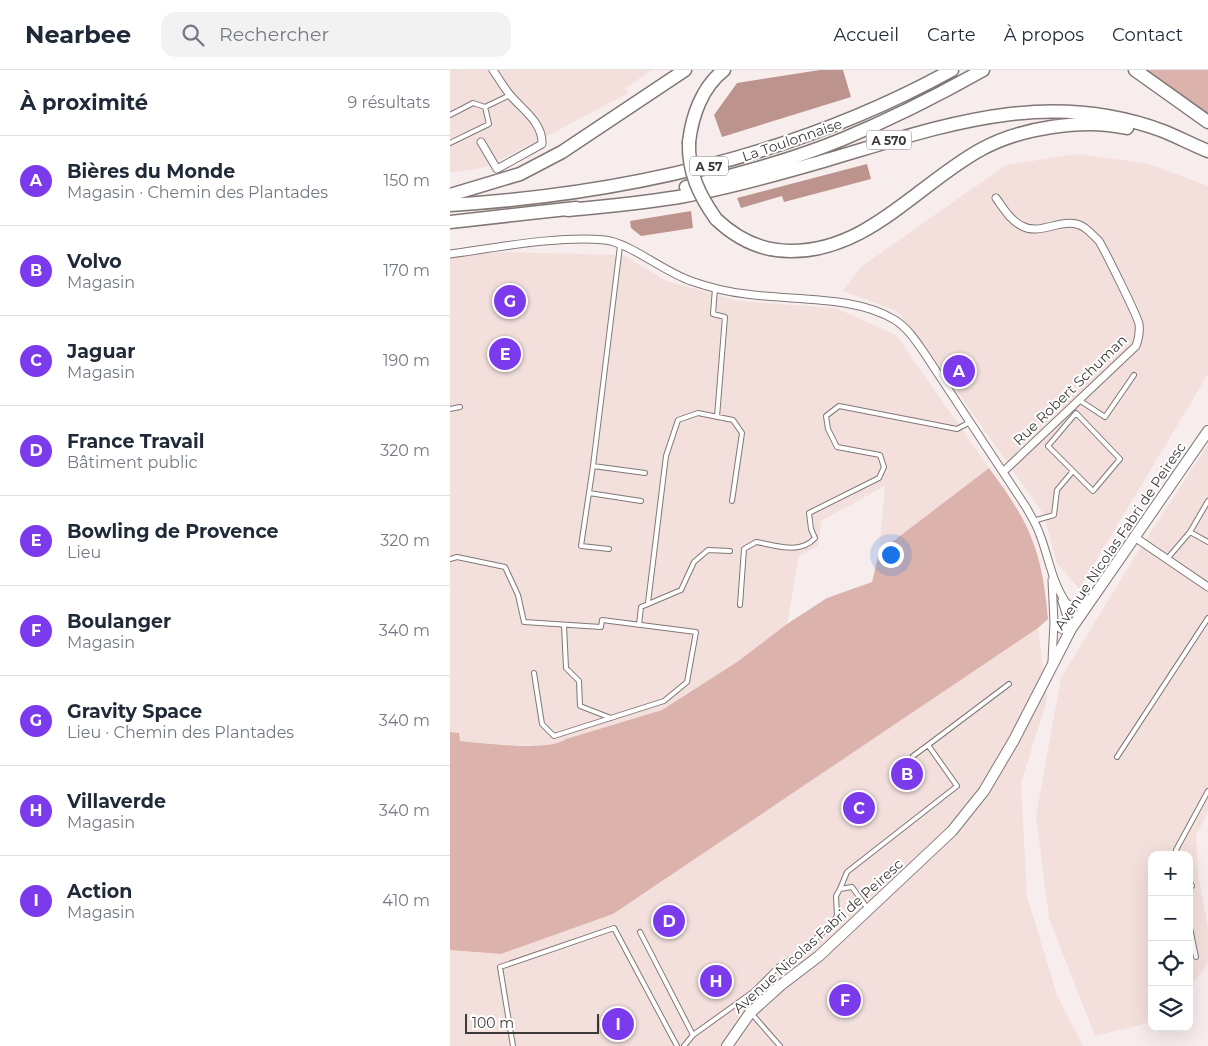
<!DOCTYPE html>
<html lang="fr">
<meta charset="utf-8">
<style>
:root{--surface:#fff;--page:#f2f2f3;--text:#1f2937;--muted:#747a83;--line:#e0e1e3;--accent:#7c3aed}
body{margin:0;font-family:Montserrat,sans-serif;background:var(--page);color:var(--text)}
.controls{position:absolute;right:15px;bottom:15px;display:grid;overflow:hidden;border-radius:10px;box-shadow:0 5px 20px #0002}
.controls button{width:45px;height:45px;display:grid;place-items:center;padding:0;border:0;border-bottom:1px solid var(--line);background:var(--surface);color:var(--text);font:25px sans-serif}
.scale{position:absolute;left:15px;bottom:12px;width:134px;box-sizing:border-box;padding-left:5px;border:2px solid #3e3a39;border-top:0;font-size:14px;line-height:18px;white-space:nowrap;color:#3e3a39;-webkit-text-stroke:4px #fff;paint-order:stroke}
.you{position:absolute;left:440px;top:484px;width:18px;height:18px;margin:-12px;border:4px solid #fff;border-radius:50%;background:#1a73e8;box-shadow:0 0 0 8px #1a73e833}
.badge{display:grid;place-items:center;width:32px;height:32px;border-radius:50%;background:var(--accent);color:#fff;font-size:16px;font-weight:700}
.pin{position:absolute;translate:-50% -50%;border:2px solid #fff;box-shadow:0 1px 5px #0006}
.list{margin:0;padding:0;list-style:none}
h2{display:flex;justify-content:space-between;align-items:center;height:65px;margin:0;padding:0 20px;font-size:21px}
h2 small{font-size:16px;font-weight:400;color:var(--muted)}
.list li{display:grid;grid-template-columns:32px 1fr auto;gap:15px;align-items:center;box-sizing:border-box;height:90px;padding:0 20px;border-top:1px solid var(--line)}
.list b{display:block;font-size:19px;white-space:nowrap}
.list p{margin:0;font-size:16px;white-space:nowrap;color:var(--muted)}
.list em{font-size:16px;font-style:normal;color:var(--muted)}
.icon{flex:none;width:28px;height:28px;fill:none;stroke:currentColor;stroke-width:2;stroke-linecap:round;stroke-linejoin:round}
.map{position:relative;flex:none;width:758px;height:976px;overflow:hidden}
header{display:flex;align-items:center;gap:30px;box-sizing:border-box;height:70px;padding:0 25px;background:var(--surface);border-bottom:1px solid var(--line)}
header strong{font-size:24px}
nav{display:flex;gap:28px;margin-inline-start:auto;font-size:18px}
.search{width:350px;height:45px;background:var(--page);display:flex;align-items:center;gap:12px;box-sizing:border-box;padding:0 18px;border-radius:15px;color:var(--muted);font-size:19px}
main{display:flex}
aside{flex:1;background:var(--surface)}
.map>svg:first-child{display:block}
.built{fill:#f3e0dd}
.green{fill:#dcb3ac}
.water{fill:#bd948d}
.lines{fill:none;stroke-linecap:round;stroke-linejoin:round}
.lane-casing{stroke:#817876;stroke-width:6}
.street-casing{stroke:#817876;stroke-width:9}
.secondary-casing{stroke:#817876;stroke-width:12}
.highway-casing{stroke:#817876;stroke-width:15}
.lane{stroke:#fff;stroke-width:4}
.street{stroke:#fff;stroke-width:7}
.secondary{stroke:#fff;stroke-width:10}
.highway{stroke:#fff;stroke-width:12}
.highway-bridge-casing{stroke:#817876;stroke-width:15;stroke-linecap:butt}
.highway-bridge{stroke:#fff;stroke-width:12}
.labels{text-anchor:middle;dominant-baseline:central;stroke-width:4;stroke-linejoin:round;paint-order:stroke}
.shield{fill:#fff;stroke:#787574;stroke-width:1}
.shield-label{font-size:12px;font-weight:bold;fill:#3e3a39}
.street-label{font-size:14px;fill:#3e3a39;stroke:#fff}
</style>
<header>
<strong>Nearbee</strong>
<div class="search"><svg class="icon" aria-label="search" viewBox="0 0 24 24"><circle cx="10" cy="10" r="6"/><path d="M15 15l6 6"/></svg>Rechercher</div>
<nav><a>Accueil</a><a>Carte</a><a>À propos</a><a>Contact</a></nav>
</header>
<main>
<aside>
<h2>À proximité<small>9 résultats</small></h2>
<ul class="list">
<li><span class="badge">A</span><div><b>Bières du Monde</b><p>Magasin · Chemin des Plantades</p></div><em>150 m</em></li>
<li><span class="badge">B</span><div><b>Volvo</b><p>Magasin</p></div><em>170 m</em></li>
<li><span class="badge">C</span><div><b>Jaguar</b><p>Magasin</p></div><em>190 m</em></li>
<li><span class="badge">D</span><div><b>France Travail</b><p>Bâtiment public</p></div><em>320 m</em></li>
<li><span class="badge">E</span><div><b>Bowling de Provence</b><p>Lieu</p></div><em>320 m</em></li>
<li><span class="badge">F</span><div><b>Boulanger</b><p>Magasin</p></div><em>340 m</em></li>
<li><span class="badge">G</span><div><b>Gravity Space</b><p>Lieu · Chemin des Plantades</p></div><em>340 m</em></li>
<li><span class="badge">H</span><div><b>Villaverde</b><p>Magasin</p></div><em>340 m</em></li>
<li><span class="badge">I</span><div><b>Action</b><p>Magasin</p></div><em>410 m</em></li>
</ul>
</aside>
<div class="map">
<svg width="758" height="976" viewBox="0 0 758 976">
<rect width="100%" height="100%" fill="#f7edec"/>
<path class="built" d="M0,0H201L175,19L178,23L103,63L36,97L0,103Z
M626,84L696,93L758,116V304L629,519L607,493L594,445L495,304L447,241L393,221L412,196L556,95Z
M0,181L173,185L217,211L288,231L386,238L446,265L539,398L429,482L435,416L371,451L368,476L349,486L337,554L287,592L212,640L116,669L109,675H59L9,671V663L0,662Z
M758,374V742L746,765L748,805L758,857V894L739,917V785H702V952L645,966L599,848L586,746L611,608L684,488Z
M588,558L597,630L571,713L577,826L607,925L633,976H0V880L51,884L163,844Z"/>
<path class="green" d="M695,0H758V45Z
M539,398C580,453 592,480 598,549L588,558L163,844L51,884L0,880V662L9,663L10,671C33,673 100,682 116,669L212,640L287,592L337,554L377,528L422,512L429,482Z"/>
<path class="water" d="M370,0H393L401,27L272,67L264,45L287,13Z
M417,94L421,109L334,132L332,126L291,138L287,128Z
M241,141L243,158L191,166L181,158L180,151Z"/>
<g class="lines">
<defs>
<path id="lane" d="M0,45L23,33L35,37L60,25
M0,73L39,54L35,37
M170,176L143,396L195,403
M265,218L263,244L275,247L267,347
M629,330L655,347L684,305
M0,339L10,337
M143,396L131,476L159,479
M139,423L191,431
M583,451L604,445L607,420L623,401L643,421L670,389L626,343L598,376L623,401
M740,462L758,431
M0,489L7,487L55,497L68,525L74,552L151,557L152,550L246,562L237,612L214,631L104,666L92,654L84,603
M717,489L740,462L758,472
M198,533L216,386L228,350L248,343L283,350L292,363L282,431
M290,535L294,479L306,472C325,475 350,485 365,468L361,459L359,443L429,408L434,397L430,385L387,377L378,359L376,346L389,336L507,359L520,352
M114,555L116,598L129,611L130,636L161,648
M189,555L191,537L231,520L244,492L258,480L280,481
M463,686L478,675
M667,687L758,548
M728,785L726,780L758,721
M739,810L742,816L739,818
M390,819L397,802L507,716L478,675L559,614
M739,853L746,887
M190,862L243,965L303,922L329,896L346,886L380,856L387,846L386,826L390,819L402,817L418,839
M302,944L330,976
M63,976L50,897L164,858L227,976
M234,976L243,965"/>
<path id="street" d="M31,72L47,99L92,74C93,53 73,40 61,26C54,18 49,9 43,0
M546,128C554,139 560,150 572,156C591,167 615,144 635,158C639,161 645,167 649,171C655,181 687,245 689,254C690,262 689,268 686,276L553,402
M0,184C44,178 112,165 155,170C180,173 214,202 241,211C258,217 278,222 296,224C342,231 404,225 445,250C459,259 468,274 477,287L576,437C581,446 587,455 590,465C599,488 602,513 617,534L627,535L640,530
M686,468L758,517
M604,553L611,559H621L612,531
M602,591L604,553L602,510"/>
<path id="secondary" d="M277,976L300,943L331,915L369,886L502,761L534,721L564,670L621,559L758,361"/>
<path id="highway" d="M685,0L758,52
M239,72C242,46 252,17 274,0
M236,117C289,104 342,90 393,69C441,49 487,26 533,0
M0,125L70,104L112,82L235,0
M0,135C175,124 348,85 502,0
M118,140C157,136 196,133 234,126C278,118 321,106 363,94C482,60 590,15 713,61C728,67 743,75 758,81
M266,149C287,169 310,181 340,181C417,182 467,115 530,80C569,58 633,48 677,58
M0,152L126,138"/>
</defs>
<use href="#lane" class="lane-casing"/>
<use href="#street" class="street-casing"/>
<use href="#secondary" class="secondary-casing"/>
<use href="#highway" class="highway-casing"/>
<use href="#lane" class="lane"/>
<use href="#street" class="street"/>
<use href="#secondary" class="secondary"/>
<use href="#highway" class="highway"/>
<defs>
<path id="highway-bridge" d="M239,72C238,102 249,125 266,149"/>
</defs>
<use href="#highway-bridge" class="highway-bridge-casing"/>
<use href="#highway-bridge" class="highway-bridge"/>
</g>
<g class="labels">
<g class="shield">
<rect x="416.5" y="60.5" width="45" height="19" rx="4"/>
<rect x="240" y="86.5" width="38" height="19" rx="4"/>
</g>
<g class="shield-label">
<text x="439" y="70">A 570</text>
<text x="259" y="96">A 57</text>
</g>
<g class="street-label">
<text transform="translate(342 70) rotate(-19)">La Toulonnaise</text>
<text transform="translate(620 320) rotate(-44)">Rue Robert Schuman</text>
<text transform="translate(670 466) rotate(-56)">Avenue Nicolas Fabri de Peiresc</text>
<text transform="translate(368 866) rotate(-42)">Avenue Nicolas Fabri de Peiresc</text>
</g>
</g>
</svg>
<div class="controls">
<button>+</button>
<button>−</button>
<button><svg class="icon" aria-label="locate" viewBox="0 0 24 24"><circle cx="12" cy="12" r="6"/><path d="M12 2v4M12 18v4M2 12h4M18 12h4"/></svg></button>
<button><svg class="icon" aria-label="layers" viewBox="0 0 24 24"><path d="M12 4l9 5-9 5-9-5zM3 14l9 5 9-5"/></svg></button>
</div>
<div class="scale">100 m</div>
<div class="you"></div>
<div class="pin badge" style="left:509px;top:301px">A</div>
<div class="pin badge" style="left:457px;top:704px">B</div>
<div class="pin badge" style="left:409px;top:738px">C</div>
<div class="pin badge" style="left:219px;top:851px">D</div>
<div class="pin badge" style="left:55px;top:284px">E</div>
<div class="pin badge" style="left:395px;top:930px">F</div>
<div class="pin badge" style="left:60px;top:231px">G</div>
<div class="pin badge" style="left:266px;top:911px">H</div>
<div class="pin badge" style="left:168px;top:954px">I</div>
</div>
</main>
